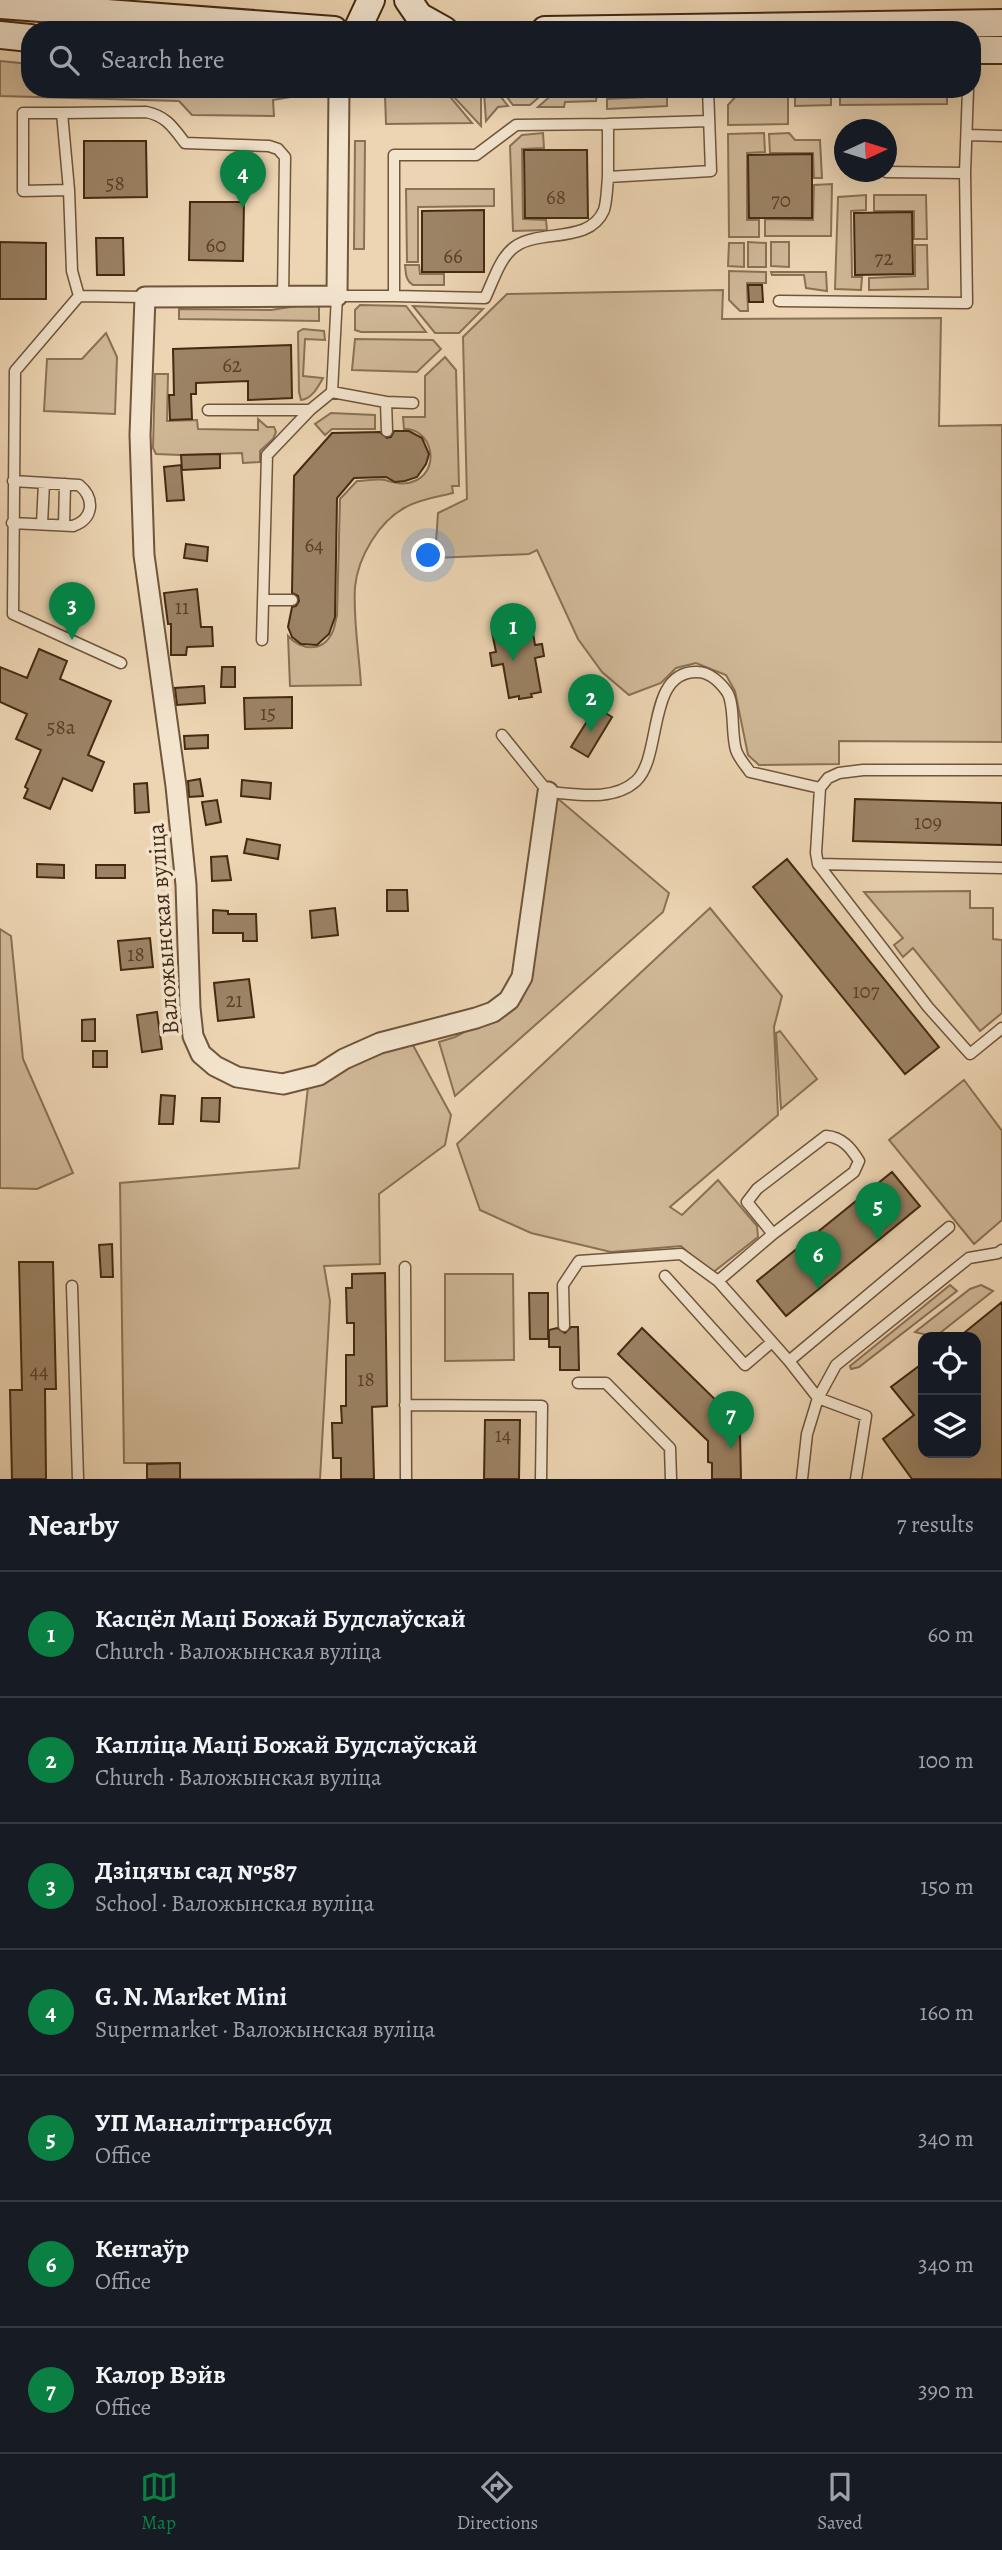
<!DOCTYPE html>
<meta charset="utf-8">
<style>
:root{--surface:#171b24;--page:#20242c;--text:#f1f3f6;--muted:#9ea1a6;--line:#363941;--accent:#0b8043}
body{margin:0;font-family:Alegreya,serif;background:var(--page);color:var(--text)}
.controls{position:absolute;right:21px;bottom:21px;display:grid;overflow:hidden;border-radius:14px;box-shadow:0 7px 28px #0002}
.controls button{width:63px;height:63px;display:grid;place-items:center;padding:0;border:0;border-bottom:2px solid var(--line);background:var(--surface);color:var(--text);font:35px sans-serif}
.compass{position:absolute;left:834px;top:119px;width:63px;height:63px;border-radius:50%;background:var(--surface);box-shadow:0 7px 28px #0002;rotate:86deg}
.you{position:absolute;left:429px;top:556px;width:24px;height:24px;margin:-18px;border:5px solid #fff;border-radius:50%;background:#1a73e8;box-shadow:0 0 0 10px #1a73e833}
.badge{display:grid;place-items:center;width:46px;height:46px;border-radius:50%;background:var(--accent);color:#fff;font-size:23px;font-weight:700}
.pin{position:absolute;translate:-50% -58px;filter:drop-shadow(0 2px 4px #0008)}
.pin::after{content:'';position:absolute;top:37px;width:24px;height:21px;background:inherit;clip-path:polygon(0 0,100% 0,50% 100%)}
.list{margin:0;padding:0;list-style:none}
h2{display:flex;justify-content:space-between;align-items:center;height:91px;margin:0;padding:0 28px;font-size:30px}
h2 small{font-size:23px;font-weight:400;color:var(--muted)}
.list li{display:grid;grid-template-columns:46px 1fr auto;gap:21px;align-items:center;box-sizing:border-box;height:126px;padding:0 28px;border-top:2px solid var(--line)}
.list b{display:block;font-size:26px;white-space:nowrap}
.list p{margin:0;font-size:23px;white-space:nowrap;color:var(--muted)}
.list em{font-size:23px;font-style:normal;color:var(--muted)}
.icon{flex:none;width:38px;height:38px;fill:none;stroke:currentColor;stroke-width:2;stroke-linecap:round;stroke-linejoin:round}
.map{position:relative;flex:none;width:1002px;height:1479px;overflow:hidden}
.search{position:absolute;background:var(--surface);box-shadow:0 7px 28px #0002;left:21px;right:21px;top:21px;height:77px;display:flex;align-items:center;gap:18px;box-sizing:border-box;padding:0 24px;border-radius:28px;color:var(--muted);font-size:26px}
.sheet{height:973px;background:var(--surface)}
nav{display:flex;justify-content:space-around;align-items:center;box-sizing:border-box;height:98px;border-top:2px solid var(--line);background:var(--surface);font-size:19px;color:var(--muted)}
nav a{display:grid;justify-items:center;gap:4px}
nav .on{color:var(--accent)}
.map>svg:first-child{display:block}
.green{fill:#d0b897;stroke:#8a7154;stroke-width:2}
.building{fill:#9c8365;stroke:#452a11;stroke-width:2}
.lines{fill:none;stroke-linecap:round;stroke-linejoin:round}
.lane-casing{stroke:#6f553a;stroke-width:13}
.street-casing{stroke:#6f553a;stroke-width:23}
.secondary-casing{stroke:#452a11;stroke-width:30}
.lane{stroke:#f3e4ce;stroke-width:10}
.street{stroke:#f3e4ce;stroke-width:19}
.secondary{stroke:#f3e4ce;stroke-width:26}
.labels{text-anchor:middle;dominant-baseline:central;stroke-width:7;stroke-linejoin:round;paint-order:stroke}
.number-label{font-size:21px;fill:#5b4026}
.street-label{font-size:24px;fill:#452a11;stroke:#f3e4ce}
</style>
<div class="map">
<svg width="1002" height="1479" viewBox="0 0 1002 1479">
<rect width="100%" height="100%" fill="#edd5b3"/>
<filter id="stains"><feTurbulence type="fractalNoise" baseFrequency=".00286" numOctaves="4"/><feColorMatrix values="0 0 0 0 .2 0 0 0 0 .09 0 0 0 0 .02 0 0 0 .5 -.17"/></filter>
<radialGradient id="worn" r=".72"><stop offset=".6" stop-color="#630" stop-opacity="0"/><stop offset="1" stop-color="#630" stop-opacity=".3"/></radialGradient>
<path class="green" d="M0,61L30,64V89H292L291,97L273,100L274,116L192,115L179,101L0,96Z
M597,91L596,101L565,102L564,107H538L555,92Z
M939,91L947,95V104L840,105V94Z
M484,92H497L508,106L498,107L486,121Z
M545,92L530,105H513L503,92Z
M447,93L472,123L386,124L385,95Z
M831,93V105L795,106V94Z
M788,94V124L728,125V105L737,95Z
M452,95H481V126Z
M667,96V106L607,109V99Z
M543,133L544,148L522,149L523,219L546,220L547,230L513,231L510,146L522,135Z
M764,133L765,152L747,153V220H759V237H729L728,134Z
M789,133L795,140H820L822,178H814L813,153H770L769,134Z
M355,141H365L364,249H354Z
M832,184L831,236H765V219L813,220L814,185Z
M406,189H494V206L418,207V262H407Z
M866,195V210L851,211L852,277H862L861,290L835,289L838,197Z
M874,195H926L927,239H914V211H874Z
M748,242L766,243V267H748Z
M771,242H789V267L771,266Z
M729,243H744V267L728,266Z
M915,245H927L928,289L869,290V278L915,276Z
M405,265H419L420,274H444V285H413C405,280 406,273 405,265Z
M729,271L766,272V283H747L748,311H740L729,300Z
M771,272H826L827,291L806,288L804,275H772Z
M723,290L722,319L941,318L939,426L1002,425V742L839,741V764L759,765L748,755L735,691L726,675L696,663L676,668L661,683L629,695L602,672L578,639L537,550L529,554L435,558L438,513L467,499L463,337L507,294Z
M316,303L319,307V321L179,319V309L271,310Z
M360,305L406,306L426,332H361L355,330V310Z
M413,306L483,309L459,333H435Z
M303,329L324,331L325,340L305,339L303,376L323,378C318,387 312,399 301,400L299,392L298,332Z
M106,333L117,357L115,414L44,411L47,359H82Z
M355,339L433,340L441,349L417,372L352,370Z
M445,357L456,370L459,486H452L453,493C437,497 420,499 406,507C379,521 358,557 355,587C353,619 359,653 361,685L290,686L288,636C301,650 322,653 332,633C335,628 335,621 337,616L340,499L357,481C366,481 377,478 385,480C396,483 405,486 417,480C441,467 431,428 404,429L403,417H425V376Z
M155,374H168L167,421L197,420L198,429L258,430V419L267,427H274L276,432L273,439L260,451V462L243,463L242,453L181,455L156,454L153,448Z
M331,413L375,415V429H332L325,435L315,424Z
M556,797L669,893L663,912L455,1096L439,1042L455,1037L521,1001L531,958Z
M970,891V908H993V939L1002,940V1013L980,1031L913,948L903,957L894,945L903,938L864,892Z
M710,908L782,996L774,1027L778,1115L670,1207L682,1215L718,1180L757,1226L758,1237L711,1274L681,1246L611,1252L531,1233L480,1210L457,1144Z
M0,929L11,936L23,1059L73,1173L37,1189L0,1188Z
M780,1031L817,1079L781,1109L776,1033Z
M408,1036L451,1115L445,1145L379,1194L380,1264L324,1266L330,1301L320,1479H180L179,1463H124L120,1183L299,1168L309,1078Z
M964,1080L1002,1131V1220L974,1244L889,1140Z
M445,1274H513L514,1360L445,1361Z
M950,1285L957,1291L859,1367L851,1369L850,1366Z
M981,1285L993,1291L935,1337L915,1332L970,1289Z"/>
<path class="building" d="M84,141H146L147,197L84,198Z
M524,150H587L588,218H525Z
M812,154V218H749L748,155Z
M190,202H244L243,261L189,260Z
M484,210V272H422V211Z
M912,212L913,274L855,275L854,213Z
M96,238H123L124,275H97Z
M0,242L46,243V299H0Z
M748,285H762L763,302H749Z
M291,345L292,398L248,400V381L196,383V394H191L192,419L170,420L169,395H174L173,349Z
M394,431H409L422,438L429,454L426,464L417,477L405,481L395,482L386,477L354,478L337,498L335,617L329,634L317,645L301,644L292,637L288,627L292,607L296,606L299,601L298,596L292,593L294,476L332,433L380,432L387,438L391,437Z
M220,454V468L182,470L181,455Z
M181,465L184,500L167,501L164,467Z
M186,544L208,547L207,561L184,558Z
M197,589L201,627H212L213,646L187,647L186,655H171V624H168L164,593Z
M514,622L517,629L532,627L535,645L542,644L544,656L535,658L541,692L531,694L532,697L519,699V696L509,698L503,664L492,666L490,653L496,652L492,632L503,630L502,625Z
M39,649L67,661L60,679L111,701L88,755L104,762L92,791L63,778L50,809L24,798L28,789L25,787L41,750L16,739L27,714L0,702V667L27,678Z
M222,667H235V687H221Z
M204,686L205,703L177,705L175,688Z
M292,697V728L245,729L244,698Z
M596,707L612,717L588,757L571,747Z
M208,735V748L185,749L184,736Z
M200,779L203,796L189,797L188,781Z
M242,780L271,783L270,799L241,796Z
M147,783L149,812L135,813L134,784Z
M855,799L1002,803V845L853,841Z
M217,800L221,822L206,825L202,802Z
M247,839L280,845L278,859L244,853Z
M227,856L231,880L212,881L211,857Z
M787,859L939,1047L905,1074L753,887Z
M37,864L64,865V878L37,877Z
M96,865H125V878H96Z
M387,890H407L408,911H387Z
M335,908L338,935L312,938L310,911Z
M213,910L228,911V914H256L257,941H243V933H213Z
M150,938L153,967L121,970L118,941Z
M249,979L254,1017L218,1021L214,983Z
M157,1012L162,1049L142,1052L137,1015Z
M95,1019V1041H82V1020Z
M93,1051H107V1067H93Z
M161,1095L175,1096L173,1124H159Z
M202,1098H220L219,1122L201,1121Z
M892,1172L920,1206L786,1316L757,1281Z
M112,1244L113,1277H101L99,1245Z
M19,1262H53L56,1389H45L46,1479H12L10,1390H22Z
M385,1273L387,1406L372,1407L374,1479H341V1458H333L332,1423H342L341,1406H346V1355H354V1323H347L346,1288H352V1274Z
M529,1293H548V1339H530Z
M1002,1302V1479H912L883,1439L914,1415L891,1387L923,1363V1453H976V1337H959Z
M571,1327H578L579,1370H560V1347H549V1330L557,1328L565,1333Z
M642,1328L730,1414L740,1433L741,1479H712V1463L708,1462V1441L618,1354Z
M485,1420H520L519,1479H484Z
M180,1463V1479H147V1464Z"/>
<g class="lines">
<defs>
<path id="lane" d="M708,89L711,171L608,177V124L709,121
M62,113H23V191L69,190
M967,135L1002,136
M886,172L965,173L968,89
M79,296L72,271L69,190L62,113L146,112C166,116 173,127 185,143L269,146L278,149L285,157L283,297
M394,296L485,298C493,282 500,256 516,246C541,229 590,244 604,210C607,200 607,187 608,177
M779,301L967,303L965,173
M386,402L387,431
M413,403L386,402L332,392L337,296H394V155H476L516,125L608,124
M208,410H310
M12,523L73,526C94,519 95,498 79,485L13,481
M42,524L44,483
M64,525L65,484
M263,600H292
M262,640L267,455L310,410L332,392
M121,663L13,614L15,371L79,296L145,297
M502,735L548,792C576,794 613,802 636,781C663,756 646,671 697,672C709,672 720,682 727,692C735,704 731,734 736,750C738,757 745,765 750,772L820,788
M1002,770H863L839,773L828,778L820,788L816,853L818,864L1002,868
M818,864L928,1007L970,1054L1002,1028
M405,1267L406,1479
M665,1276L745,1365L772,1342
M718,1281L773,1234L747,1202L757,1189L826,1136C842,1137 851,1148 859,1161L854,1172L773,1234
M72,1286L78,1479
M564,1326L563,1285L579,1261L681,1254L718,1281L789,1361L818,1398L866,1416L856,1479
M789,1361L949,1227
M578,1383H606L670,1448L671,1479
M405,1405L542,1406L541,1479
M802,1479L807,1434L818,1398L836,1365L969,1258L998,1253L1002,1250"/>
<path id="street" d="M339,89L337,296L145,297L140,435L144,555L176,786L186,885L190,1008L193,1036L201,1054L215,1066L237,1077L283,1084L319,1075L344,1059L380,1043L476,1018L493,1012L509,1000L522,977L548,792"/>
<path id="secondary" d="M408,0L419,16L444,30
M0,5L334,30
M357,30L371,0
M545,30L1002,23
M0,35L30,38
M972,50H1002"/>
</defs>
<use href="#lane" class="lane-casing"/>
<use href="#street" class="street-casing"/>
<use href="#secondary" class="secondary-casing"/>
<use href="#lane" class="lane"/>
<use href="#street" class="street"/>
<use href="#secondary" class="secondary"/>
</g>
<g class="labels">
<g class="number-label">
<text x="115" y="183">58</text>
<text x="556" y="197">68</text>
<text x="781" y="200">70</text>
<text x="216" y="245">60</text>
<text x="453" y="256">66</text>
<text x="884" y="258">72</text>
<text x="232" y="365">62</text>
<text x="314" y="545">64</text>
<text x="182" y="607">11</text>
<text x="268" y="713">15</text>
<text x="61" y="727">58а</text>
<text x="928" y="822">109</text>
<text x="136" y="954">18</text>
<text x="866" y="991">107</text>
<text x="234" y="1000">21</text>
<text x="39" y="1371">44</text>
<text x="366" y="1379">18</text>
<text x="503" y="1435">14</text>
</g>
<g class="street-label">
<text transform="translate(163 929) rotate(-94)">Валожынская вуліца</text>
</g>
</g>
<rect width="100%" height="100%" filter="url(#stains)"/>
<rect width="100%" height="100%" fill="url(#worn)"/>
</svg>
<div class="controls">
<button><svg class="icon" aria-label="locate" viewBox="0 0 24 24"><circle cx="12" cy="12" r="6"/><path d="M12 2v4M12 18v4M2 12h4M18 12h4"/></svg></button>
<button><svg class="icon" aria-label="layers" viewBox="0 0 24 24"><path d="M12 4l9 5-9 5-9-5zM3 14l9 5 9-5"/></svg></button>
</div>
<svg class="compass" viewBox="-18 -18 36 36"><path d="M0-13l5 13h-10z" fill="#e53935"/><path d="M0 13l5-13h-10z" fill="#9ea1a6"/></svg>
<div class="you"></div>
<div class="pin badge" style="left:513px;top:661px">1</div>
<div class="pin badge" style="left:591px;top:732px">2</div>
<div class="pin badge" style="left:72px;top:640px">3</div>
<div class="pin badge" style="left:243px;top:208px">4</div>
<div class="pin badge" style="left:878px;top:1240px">5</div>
<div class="pin badge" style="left:818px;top:1289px">6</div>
<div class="pin badge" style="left:731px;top:1449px">7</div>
<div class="search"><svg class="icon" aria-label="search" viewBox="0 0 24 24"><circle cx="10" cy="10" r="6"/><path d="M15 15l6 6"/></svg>Search here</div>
</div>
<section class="sheet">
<h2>Nearby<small>7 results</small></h2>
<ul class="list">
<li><span class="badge">1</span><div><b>Касцёл Маці Божай Будслаўскай</b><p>Church · Валожынская вуліца</p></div><em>60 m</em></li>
<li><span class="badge">2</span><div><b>Капліца Маці Божай Будслаўскай</b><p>Church · Валожынская вуліца</p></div><em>100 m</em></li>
<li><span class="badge">3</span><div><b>Дзіцячы сад №587</b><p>School · Валожынская вуліца</p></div><em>150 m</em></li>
<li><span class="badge">4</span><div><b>G. N. Market Mini</b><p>Supermarket · Валожынская вуліца</p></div><em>160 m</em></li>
<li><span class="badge">5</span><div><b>УП Маналіттрансбуд</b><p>Office</p></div><em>340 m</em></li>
<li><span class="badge">6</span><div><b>Кентаўр</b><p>Office</p></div><em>340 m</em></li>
<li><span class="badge">7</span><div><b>Калор Вэйв</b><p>Office</p></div><em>390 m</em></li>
</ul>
</section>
<nav>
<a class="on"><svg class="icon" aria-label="map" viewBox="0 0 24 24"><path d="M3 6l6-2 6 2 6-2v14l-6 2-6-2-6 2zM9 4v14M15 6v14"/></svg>Map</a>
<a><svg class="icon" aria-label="directions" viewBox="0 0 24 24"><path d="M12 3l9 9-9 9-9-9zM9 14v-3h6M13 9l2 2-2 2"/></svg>Directions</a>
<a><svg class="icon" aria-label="saved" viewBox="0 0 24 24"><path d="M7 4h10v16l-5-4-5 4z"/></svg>Saved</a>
</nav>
